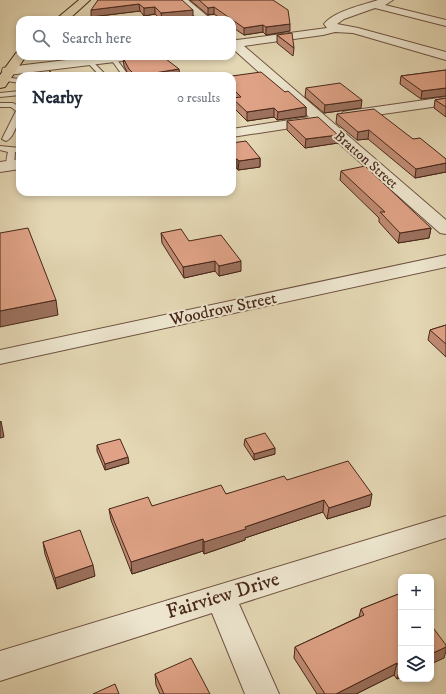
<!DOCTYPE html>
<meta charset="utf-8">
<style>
:root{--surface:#fff;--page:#f2f2f3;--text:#1f2937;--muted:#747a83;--line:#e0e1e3}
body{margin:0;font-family:"IM FELL DW Pica",serif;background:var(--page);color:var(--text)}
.controls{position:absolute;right:12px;bottom:12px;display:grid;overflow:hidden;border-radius:8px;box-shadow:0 2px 6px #0003}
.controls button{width:36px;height:36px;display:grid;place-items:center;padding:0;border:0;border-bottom:1px solid var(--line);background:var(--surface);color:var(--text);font:20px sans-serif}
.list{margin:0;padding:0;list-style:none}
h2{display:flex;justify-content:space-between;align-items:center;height:52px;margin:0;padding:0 16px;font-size:17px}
h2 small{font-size:13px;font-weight:400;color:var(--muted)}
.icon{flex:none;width:22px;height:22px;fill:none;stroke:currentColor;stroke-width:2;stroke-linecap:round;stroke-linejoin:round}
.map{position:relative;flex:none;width:446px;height:694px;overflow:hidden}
.search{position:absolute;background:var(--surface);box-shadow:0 2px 6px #0003;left:16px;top:16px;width:220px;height:44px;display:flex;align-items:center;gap:10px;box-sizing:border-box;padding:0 14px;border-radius:12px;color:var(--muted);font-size:15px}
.panel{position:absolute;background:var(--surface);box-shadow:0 2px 6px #0003;left:16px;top:72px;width:220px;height:124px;border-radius:12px}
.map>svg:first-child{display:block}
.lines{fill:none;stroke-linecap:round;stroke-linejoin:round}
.service-casing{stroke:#6e5240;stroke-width:2}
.minor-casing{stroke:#6e5240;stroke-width:2}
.primary-casing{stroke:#472619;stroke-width:2}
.service{fill:#ede5ce;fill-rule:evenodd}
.minor{fill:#ede5ce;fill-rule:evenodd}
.primary{fill:#e4d7b4;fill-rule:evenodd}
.wall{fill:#c08b73;stroke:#472619}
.shaded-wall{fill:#9c715e;stroke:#472619}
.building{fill:#dfa286;stroke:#472619}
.labels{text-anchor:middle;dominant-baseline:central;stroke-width:4;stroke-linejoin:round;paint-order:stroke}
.far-street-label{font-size:14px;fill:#472619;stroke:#ede5ce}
.street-label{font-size:17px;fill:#472619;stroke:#ede5ce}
.near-street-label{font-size:20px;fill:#472619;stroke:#ede5ce}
</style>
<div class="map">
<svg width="446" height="694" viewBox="0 0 446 694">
<rect width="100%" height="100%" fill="#e4d7b4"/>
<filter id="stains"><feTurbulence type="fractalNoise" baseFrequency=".005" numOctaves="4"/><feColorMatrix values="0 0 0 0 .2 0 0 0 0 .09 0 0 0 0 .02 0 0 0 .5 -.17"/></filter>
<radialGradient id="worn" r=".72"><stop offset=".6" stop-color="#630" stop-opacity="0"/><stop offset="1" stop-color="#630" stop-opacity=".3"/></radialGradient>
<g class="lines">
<defs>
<path id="service" d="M111,57H115L129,76H123L110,58Z
M87,60H91L107,76H100L87,62Z
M2,77L20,79V83L0,80V78Z
M20,91V95L0,97V93Z
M0,103H13L20,107C20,116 15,138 6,141L2,139L16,111L11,107H0Z
M0,146L20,148V152H15L14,167H8C5,162 7,157 8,152L0,150Z"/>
<path id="minor" d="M177,0H188L212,20H199Z
M378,0H393L385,5L446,20V26L375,8L344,19L337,24L358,28L446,52V60L353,33L335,32L323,35L244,46L446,220V234L440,233L317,124L232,137V129L309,117L232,48V38L237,40L327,28L324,24C334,11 363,5 378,0Z
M100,56H137L135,59L131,60L8,75L3,74L2,71L3,68L8,67Z
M446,97V105L348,119L343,118L341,115L343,112L348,111Z
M20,159V169L0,172V162Z
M446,255V267L0,364V350Z
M446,516V538L239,604L279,694H245L212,613L0,681V651Z"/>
<path id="primary" d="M79,0H90L68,20H55Z
M20,52V56H26L5,87L0,88V75L16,53Z"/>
</defs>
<use href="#service" class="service-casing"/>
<use href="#minor" class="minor-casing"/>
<use href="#primary" class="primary-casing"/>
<use href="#service" class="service"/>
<use href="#minor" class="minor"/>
<use href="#primary" class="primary"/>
</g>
<path class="wall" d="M98,0H182L193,17L161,20L155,14L144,16L140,11L91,17Z
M190,0H273L290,31L266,35L263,32L244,35L232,27V20H223L214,14L208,15Z
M277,35L294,48L293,56L277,43Z
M123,58L180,76H129L124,66Z
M446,70L421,99L400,84L401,76Z
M232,76L285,92L306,107V116L277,120L274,117L247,121L232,106V98H233L232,96Z
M306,88L361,108L324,113L305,97Z
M446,98V117L434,108L435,100Z
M337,114L413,139L446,159V172L415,178L368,139L357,140L336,123Z
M287,121L338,135V143L305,148L287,130Z
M232,143L260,158V167L238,170L237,168L232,169Z
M341,171L431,228L429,238L398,243L379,222V218L340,180Z
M161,233L189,241L241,271L219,276L215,271L184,278L162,243Z
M446,325V357L428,340L430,330Z
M245,439L275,454L254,460L244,445Z
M97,445L129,463L105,470L97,451Z
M287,480L370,506L327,519L323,512L245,538V540L204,554L203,551L132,574L111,520L109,509L152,506L226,494Z
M43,542L95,576L57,589L45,554Z
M401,593V677L397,679L394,675L356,694H317L294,658L295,647L359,617L361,609Z
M155,674L210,694H160L156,685Z"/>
<path class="shaded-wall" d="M139,4L140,11L91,17V10Z
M155,7V14L144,16V8Z
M214,7V14L208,15V8Z
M193,10V17L162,20L161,13Z
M290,24V31L266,35V27Z
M263,25V32L244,35V28Z
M179,69L180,76H136Z
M446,88V96L421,99L422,91Z
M362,100L361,108L324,113L325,105Z
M306,107V116L277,120L278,112Z
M274,108V117L247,121V112Z
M369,130L368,139L357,140L358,132Z
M338,135V143L305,148L306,139Z
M260,158V167L238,170L239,161Z
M237,159V168L232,169V160Z
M446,163V172L415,178L416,169Z
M431,228L429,238L398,243L400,233Z
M215,261V271L184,278L183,267Z
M241,261V271L219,276V266Z
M56,300L58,315L0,327V311Z
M1,421L4,437L0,438V422Z
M275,448V454L254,460V454Z
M128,457L129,463L105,470V464Z
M372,494L370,506L327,519L329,508Z
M324,500L323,512L245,538V540L204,554V542L245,527Z
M203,539V551L132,574L131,562Z
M93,565L95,576L57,589L55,578Z
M446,647V651L444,658L431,664V654Z
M397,663L394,675L356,694H336Z
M401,667V677L397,679L400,668Z"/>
<path class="building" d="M98,0H182L193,10L161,13L155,7L144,8L139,4L91,10Z
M199,0H273L288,10L290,24L266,27L263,25L244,28L214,7L208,8Z
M292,33L294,48L277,35Z
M137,56H162L179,69L136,76L129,69L123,58Z
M446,70V88L422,91L401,76Z
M50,71L54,76H48Z
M261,72L285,92L288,91L306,107L278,112L274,108L247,112L232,98L241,97L232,88V76Z
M340,83L362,100L325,105L306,88Z
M446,98V107L435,100Z
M374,109L413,139L420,138L446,159V163L416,169L369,130L358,132L337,114Z
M318,117L338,135L306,139L287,121Z
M246,141L260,158L239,161L237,159L232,160V143Z
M365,166L431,228L400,233L380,212H385L341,171Z
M28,228L56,300L0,311V233Z
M181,229L189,241L221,235L241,261L219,266L215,261L183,267L161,233Z
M446,325V344L430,330Z
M265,433L275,448L254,454L245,439Z
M120,439L128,457L105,464L97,445Z
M348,461L372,494L329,508L324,500L245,527L246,529L204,542L203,539L131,562L109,509L148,497L152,506L221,485L226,494L284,476L287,480Z
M80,530L93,565L55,578L43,542Z
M401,593V667L400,668L397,663L336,694H325L295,647L364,615L361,609Z
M431,625L446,645V647L431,654Z
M191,658L210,694H164L155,674Z
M115,684L119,694H93Z"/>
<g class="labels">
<g class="far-street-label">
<text transform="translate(366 160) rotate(41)">Bratton Street</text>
</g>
<g class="street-label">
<text transform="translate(223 309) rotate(-12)">Woodrow Street</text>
</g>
<g class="near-street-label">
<text transform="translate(223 596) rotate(-17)">Fairview Drive</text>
</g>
</g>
<rect width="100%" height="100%" filter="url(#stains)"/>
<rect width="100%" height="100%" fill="url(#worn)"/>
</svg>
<div class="controls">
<button>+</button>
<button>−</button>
<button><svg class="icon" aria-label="layers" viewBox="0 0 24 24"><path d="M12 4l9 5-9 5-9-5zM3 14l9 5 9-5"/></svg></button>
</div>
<div class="search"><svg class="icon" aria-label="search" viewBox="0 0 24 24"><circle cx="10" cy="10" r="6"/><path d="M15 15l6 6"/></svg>Search here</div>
<section class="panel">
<h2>Nearby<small>0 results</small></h2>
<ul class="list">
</ul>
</section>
</div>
